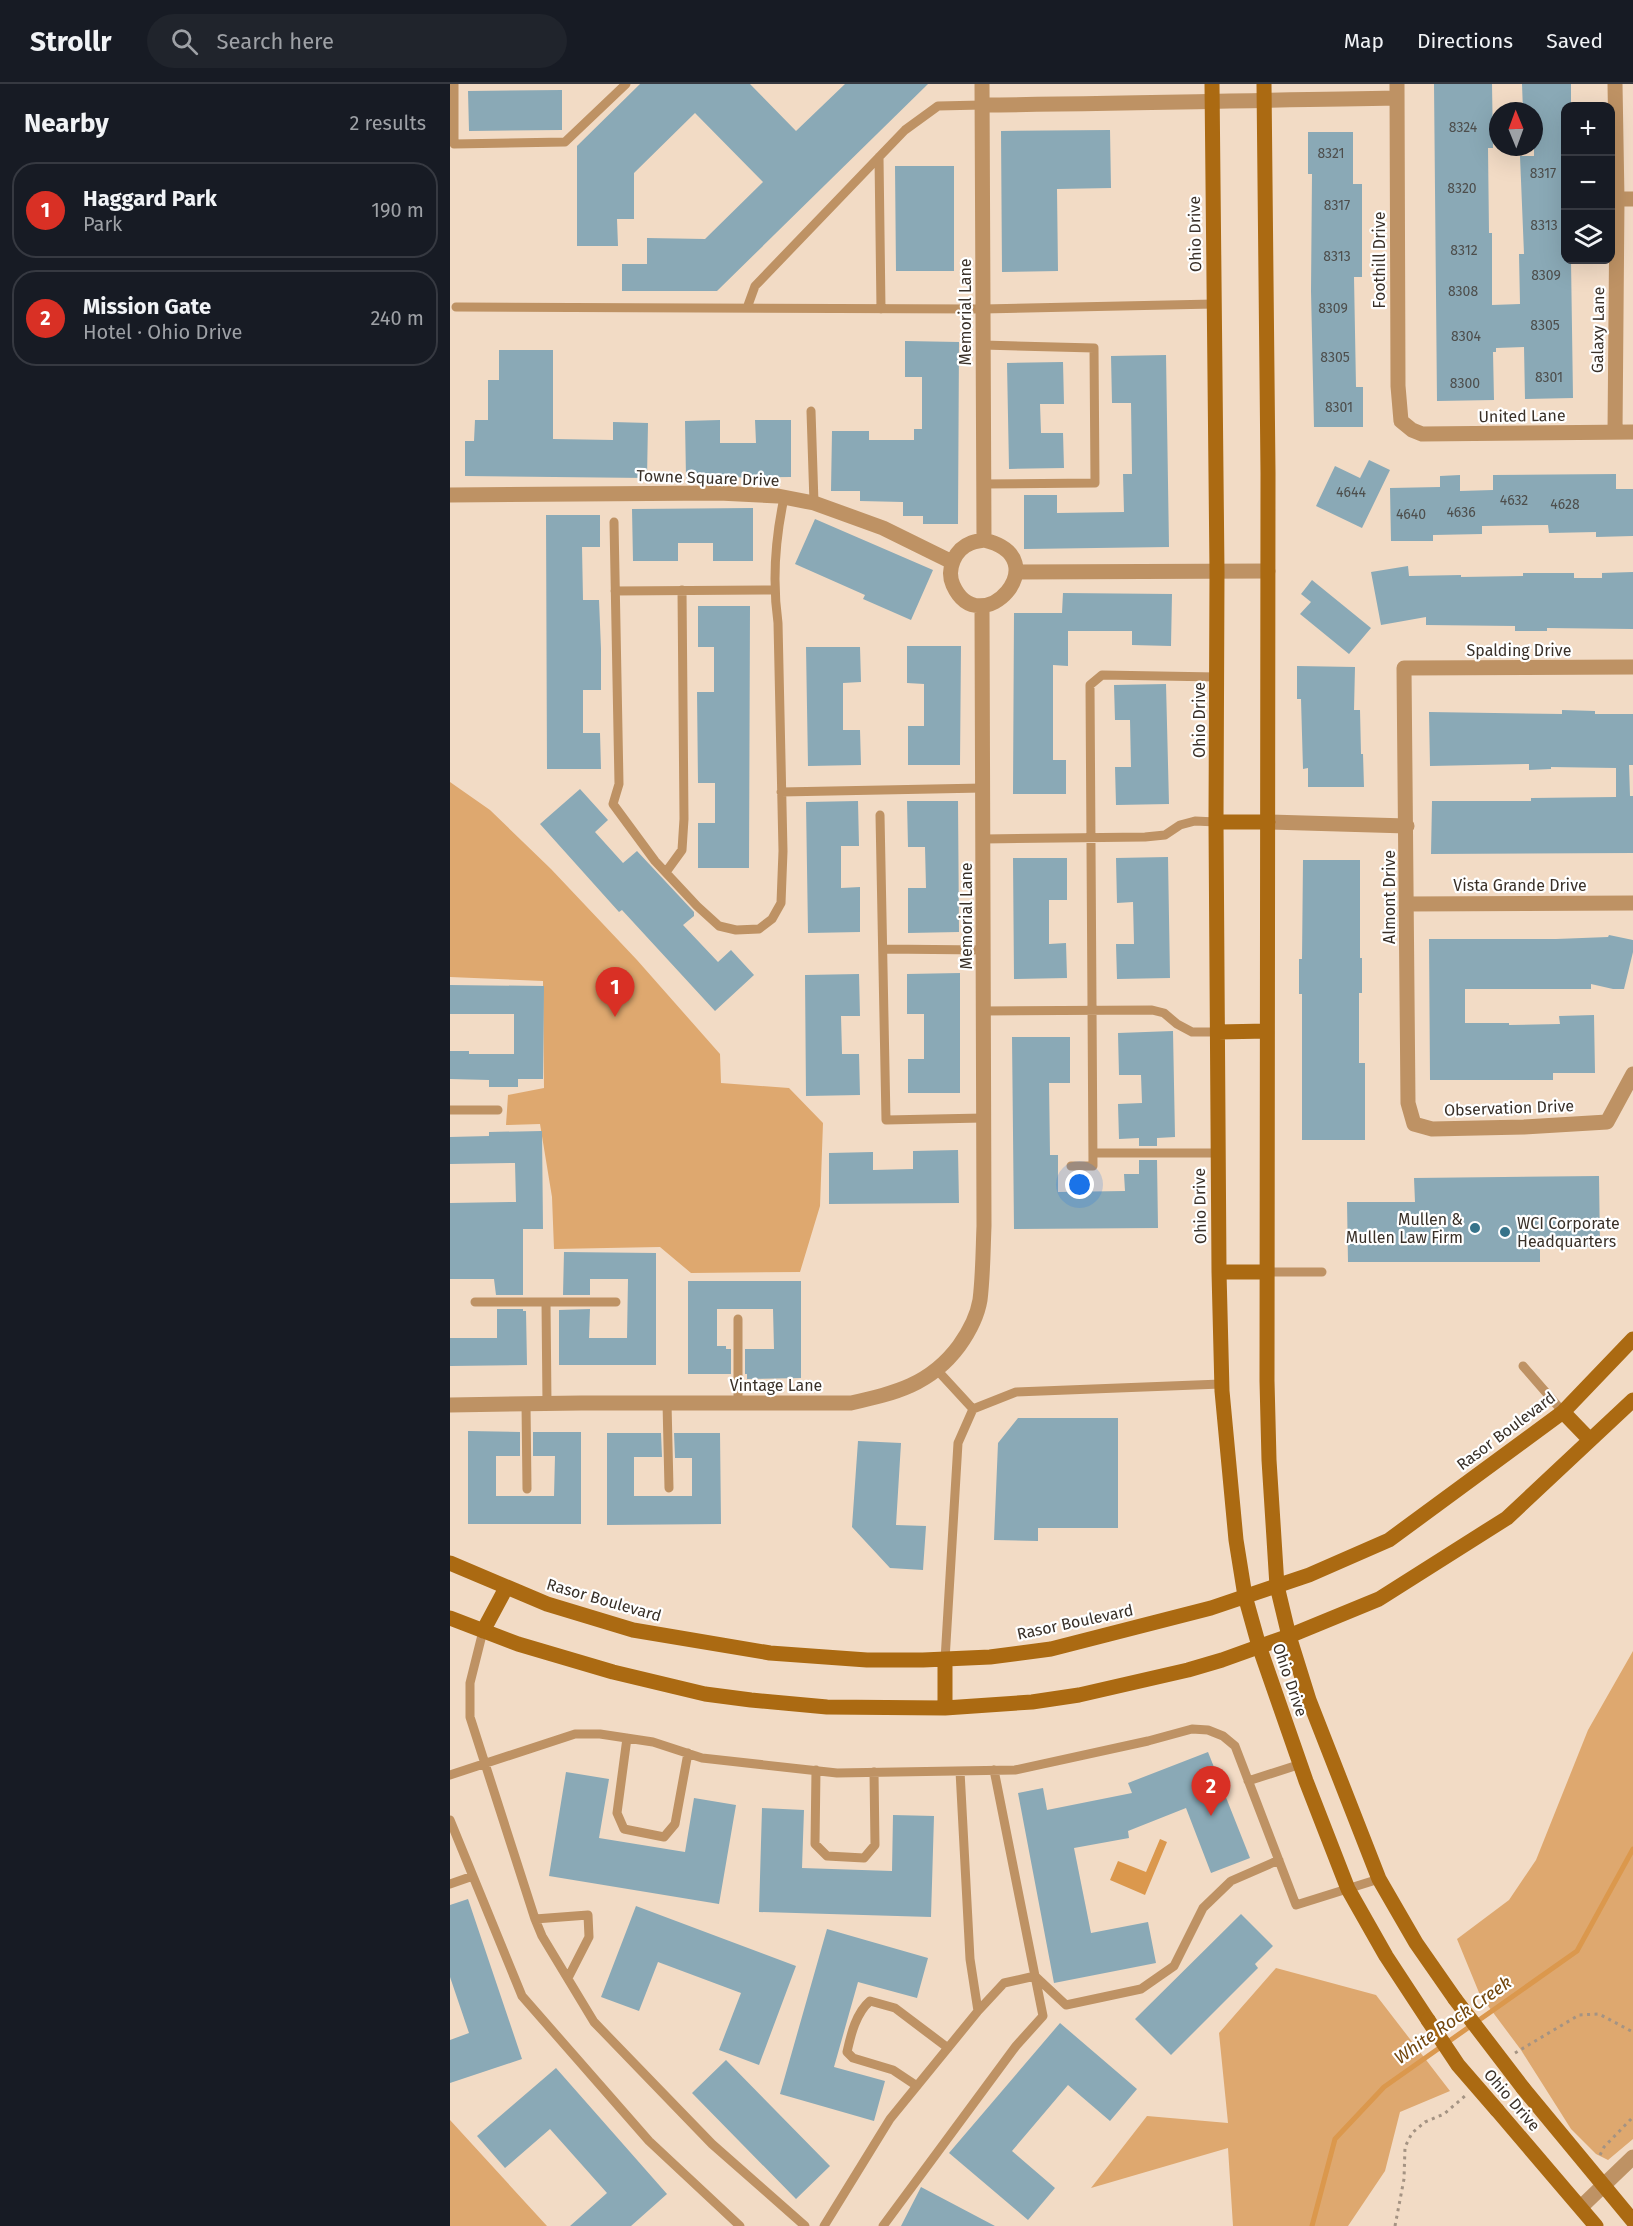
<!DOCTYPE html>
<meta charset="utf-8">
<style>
:root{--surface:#171b24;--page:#20242c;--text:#f1f3f6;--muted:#9ea1a6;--line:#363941;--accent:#d93025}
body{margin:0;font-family:"Fira Sans",sans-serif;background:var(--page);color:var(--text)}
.controls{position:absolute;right:18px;top:18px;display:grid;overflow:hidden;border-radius:12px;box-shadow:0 6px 24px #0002}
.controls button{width:54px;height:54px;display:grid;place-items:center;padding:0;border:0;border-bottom:2px solid var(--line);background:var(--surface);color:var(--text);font:30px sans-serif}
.compass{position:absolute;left:1039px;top:18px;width:54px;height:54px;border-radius:50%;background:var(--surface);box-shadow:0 6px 24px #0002;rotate:359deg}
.you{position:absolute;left:630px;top:1101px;width:21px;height:21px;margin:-15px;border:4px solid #fff;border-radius:50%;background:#1a73e8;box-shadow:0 0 0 9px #1a73e833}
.badge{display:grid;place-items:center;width:39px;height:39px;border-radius:50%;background:var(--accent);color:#fff;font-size:20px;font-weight:700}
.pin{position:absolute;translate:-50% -50px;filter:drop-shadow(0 2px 3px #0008)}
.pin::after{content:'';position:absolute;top:32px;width:21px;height:18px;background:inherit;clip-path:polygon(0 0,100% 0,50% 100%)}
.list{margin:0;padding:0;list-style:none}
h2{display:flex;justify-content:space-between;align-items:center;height:78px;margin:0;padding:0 24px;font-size:26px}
h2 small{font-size:20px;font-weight:400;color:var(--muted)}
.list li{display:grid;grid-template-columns:39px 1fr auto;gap:18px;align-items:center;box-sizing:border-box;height:96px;margin:0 12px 12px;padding:0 12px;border:2px solid var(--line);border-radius:24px}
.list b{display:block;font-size:22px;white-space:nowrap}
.list p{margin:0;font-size:20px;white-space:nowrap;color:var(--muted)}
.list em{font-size:20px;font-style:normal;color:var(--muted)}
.icon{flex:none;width:33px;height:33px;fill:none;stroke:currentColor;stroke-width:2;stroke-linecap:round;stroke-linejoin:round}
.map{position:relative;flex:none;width:1183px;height:2142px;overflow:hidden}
header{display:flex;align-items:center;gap:36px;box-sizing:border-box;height:84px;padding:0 30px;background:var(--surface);border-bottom:2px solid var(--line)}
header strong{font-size:28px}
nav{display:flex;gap:33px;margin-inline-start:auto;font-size:21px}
.search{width:420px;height:54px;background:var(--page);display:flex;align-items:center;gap:15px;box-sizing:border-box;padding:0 21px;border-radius:33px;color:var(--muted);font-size:22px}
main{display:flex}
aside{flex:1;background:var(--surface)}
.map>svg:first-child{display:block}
.green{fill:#dea86f}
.water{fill:#db984d}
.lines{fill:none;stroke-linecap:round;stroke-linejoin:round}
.stream{stroke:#db984d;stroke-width:5}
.building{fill:#8aa9b6}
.path{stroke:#a49383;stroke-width:3;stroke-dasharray:3 4.5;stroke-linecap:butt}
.service{stroke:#be9264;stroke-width:9}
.minor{stroke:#be9264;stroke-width:15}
.secondary{stroke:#ab6a12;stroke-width:15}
.secondary-bridge{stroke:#ab6a12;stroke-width:15}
.poi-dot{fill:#36738a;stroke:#fff;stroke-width:2}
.labels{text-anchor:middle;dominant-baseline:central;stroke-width:4.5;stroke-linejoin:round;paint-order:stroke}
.number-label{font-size:14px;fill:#4d4e4c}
.street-label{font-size:16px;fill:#393028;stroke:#fff}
.poi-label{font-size:16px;fill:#393028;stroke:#fff;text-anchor:end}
.water-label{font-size:18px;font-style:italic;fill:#72460c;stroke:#fff}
</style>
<header>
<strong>Strollr</strong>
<div class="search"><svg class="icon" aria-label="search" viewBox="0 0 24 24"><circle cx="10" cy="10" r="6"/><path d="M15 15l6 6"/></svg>Search here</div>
<nav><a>Map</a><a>Directions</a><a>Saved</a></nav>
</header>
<main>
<aside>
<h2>Nearby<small>2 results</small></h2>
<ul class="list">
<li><span class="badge">1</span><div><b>Haggard Park</b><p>Park</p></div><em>190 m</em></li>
<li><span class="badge">2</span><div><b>Mission Gate</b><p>Hotel · Ohio Drive</p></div><em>240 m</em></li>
</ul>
</aside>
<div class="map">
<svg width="1183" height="2142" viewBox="0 0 1183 2142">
<rect width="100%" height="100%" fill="#f2dbc5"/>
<path class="green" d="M0,698L40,726L101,785L187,876L270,970L271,999L339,1004L373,1039L370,1122L350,1188L241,1189L210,1163L104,1165L102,1113L90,1040L56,1041L58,1011L94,1004L93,897L0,893Z
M1183,1567V2055L1158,2076L1146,2070L1121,2045L1071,1966L1030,1911L1007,1855L1059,1816L1086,1776L1138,1646Z
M826,1884L926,1911L1000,2007L950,2028L935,2087L898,2142H783L778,2064L641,2104L697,2032L778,2039L769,1949Z
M0,2036L97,2142H0Z"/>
<path class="water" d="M710,1755L717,1758L695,1811L660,1796L668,1777L696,1788Z"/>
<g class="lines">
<path class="stream" d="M862,2142L885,2055L934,2003L1127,1867L1183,1765"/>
</g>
<path class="building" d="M190,0H300L346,47L395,0H478L267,207H172V180H197V154L255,155L313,98L245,29L184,89V135H167L168,162H127V62Z
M984,0H1042L1043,64H1038L1039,149H1042V221L1070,220L1069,170H1074L1070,72H1084V27H1073L1072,0H1121V22H1116V176H1121L1123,314L1075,315L1074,263L1046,264V268H1043L1044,316L987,317Z
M112,6V46L19,47L18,7Z
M660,46L661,104L607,105L608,187L552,188L551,47Z
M858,48H903V100H912V193H904L906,303H913V343H864L861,207L862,90H858Z
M445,82H504V187H446Z
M455,257L509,258L508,440H473V432H453V418L410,417V407H381L382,347H419V356H464V345H472V293H455Z
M49,266H103V355L163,356V338L198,339L197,394L15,392V357H24L25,336H38V296H49Z
M716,271L719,463L574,465V411H607V429L674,428L673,390H682L681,319H662L661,272Z
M613,278L614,320H590L591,349H613L614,384L559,385L557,279Z
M270,336V359H306L305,336H341V393L236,394L235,337Z
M919,376L940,386L912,444L866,422L885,382L910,394Z
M1166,390V405H1183V452L1146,453V448L1099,449L1098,441L1032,442V450L983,451V457H941L940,404L990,403V392L1010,391V407L1043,406V391Z
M303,424V477H263V459H228V477H183L182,425Z
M96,431H150V463H132L133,516H149L151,565V606H133V649H150L151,685H97Z
M365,435L483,486L461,536L413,515L415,511L345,480Z
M958,482L959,492L1011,491V493L1073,492V489H1124V494H1152V489L1183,488V545L1097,544V547H1065V542L976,541V533L931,541L921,488Z
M862,496L921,544L899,570L850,530L861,518L851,510Z
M613,509L722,510L721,562L682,561V547H618V582L603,581V676H616V710H563L564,529H612Z
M248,522H300L299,784H248V739H265V699H248L247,608H264V563H248Z
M457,562H511L510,681H458V642H474V600L457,599Z
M356,563H410L411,598L393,599V646H410L411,681L358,682Z
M847,582L905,583L904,626H910L911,670H913L914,703H858V684L853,685L851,615H847Z
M716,600L719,720L666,721L665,683H681L680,636H665L664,601Z
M1112,626L1145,627V630H1183V681H1179L1180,712H1183V769L981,770L982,717H1081V714L1166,713V684L1101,683V685L1079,686V680L980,682L979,628L1112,630Z
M130,705L158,736L145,748L173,779L187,767L244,828V832L233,841L268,878L281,866L304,891L265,927L172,826L169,828L90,740Z
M408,717L409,762H391V804L410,803V848L358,849L356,718Z
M457,717H508L509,848L458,849V804H476L475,763H458Z
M718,773L720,894L667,895L666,860H684L683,818L667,819L666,774Z
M563,774H617V816H599V860L616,859L617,894L564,895Z
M853,776H910V874H912V909H909V979H915V1056H852V910H849V875H852Z
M1159,851L1183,856V868L1174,905H1163L1141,900V905H1015V939H1059V941L1110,940L1109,932L1144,931L1145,989H1103V996H980L979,855H1106L1158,853Z
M510,889V1009H458V975H474V930H457V890Z
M409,890L410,932H391L392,970H409L410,1011L356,1012L355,891Z
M0,901L94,902L93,995H68V1003H39V996L0,995V967H19V970H64V930H0Z
M723,947L725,1053L707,1054V1062H689V1054L669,1055L668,1020L692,1019L691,991H669L668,949Z
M562,953H620V999H599L600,1071H608V1108L675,1107L674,1090H689V1076H707L708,1144L564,1145Z
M92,1047L93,1145H73V1211H46L44,1195H0V1119L66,1118L65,1079L0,1080V1053L39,1052V1048Z
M508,1066L509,1119L379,1120V1069L423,1068V1086L463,1085V1067Z
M1149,1092L1150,1163L1090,1164V1178H898L897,1118H965L964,1094Z
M114,1168L206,1169V1281H109V1226L140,1225L139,1254H177L178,1195H140V1211H113Z
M238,1197H351V1294L297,1295V1290H295V1265H324L323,1225H267V1262H276V1265H281V1290H238Z
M47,1225H73V1227H76L77,1281L0,1282V1254H47Z
M568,1334H668V1444H588V1457L544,1456L548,1359Z
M18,1347L70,1348V1372H46V1412H104L105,1372H83V1348H131V1440H18Z
M157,1349H211L212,1373H184V1412H242V1374H225L224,1349H270L271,1440L157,1441Z
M408,1357L451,1359L446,1441L476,1442L473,1486L440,1484L402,1443Z
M758,1668L800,1774L761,1789L736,1724L678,1747L679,1754L624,1764L641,1849L698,1838L706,1879L604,1899L568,1709L593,1704L597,1726L682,1709L678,1699Z
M116,1688L159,1695L149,1754L235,1768L244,1714L286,1721L269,1820L99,1792Z
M312,1724L354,1726L352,1784L442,1787L443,1731L484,1732L481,1833L309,1828Z
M18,1815L72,1975L0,1999V1956L19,1949L0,1893V1821Z
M186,1822L346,1882L309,1981L269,1966L291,1909L208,1878L189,1927L151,1913Z
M791,1830L823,1862L805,1880L808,1884L721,1971L685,1935Z
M377,1845L478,1874L467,1914L408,1898L384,1983L435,1997L424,2037L330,2010Z
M610,1939L687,2005L660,2037L618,2001L562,2067L605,2104L578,2136L499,2069Z
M276,1976L380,2082L346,2115L242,2009Z
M106,1984L217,2110L181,2142H120L157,2109L100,2045L55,2084L27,2052Z
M471,2103L545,2142H451Z"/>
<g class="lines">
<path class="path" d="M1065,1969L1129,1931L1149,1930L1183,1948
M1150,2071L1154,2063L1183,2033
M945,2142L954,2095L955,2063L962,2049L975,2038L994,2030L1015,2012"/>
<path class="service" d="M4,0V60L115,58L176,0
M429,73L431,225
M6,223L533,225L764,220
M297,224L305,202L455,46L488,22L532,21
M361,327L364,419
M533,400L645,399L644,264L533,261
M164,438L169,700L163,720L205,777L247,822L269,842L286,846L309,845L322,835L331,819L333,767L328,539C322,496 325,456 334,414
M165,507L324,506
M331,708L533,704
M430,731L436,1036L533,1034
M534,755L695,753L715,751L730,741L745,737L766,738
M216,788L232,766L234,735L232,506
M433,865L534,866
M534,927L702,926L714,929L727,940L742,948H768
M0,1026H48
M643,1069H768
M621,1082H643L640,601L652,591L767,593
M817,1188H872
M25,1218H166
M96,1218L97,1320
M1073,1282L1113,1328
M488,1287L523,1325
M217,1319L219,1404
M288,1319V1235
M76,1320L77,1405
M33,1547L20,1599V1633L85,1835L92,1852L144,1938L262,2060L355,2142
M495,1576L508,1359L523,1325L566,1308L771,1300
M177,1654L167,1729L174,1745L214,1753L225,1740L238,1669
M366,1686L365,1760L377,1772L414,1774L425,1761L424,1688
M544,1686L585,1892L616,1921L691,1905L724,1882L753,1824L781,1797L829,1776
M0,1691L125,1650H150L203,1658L252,1674L387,1689L565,1686L698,1657L742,1645L758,1646L773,1652L785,1662L846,1821L929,1795
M798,1697L851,1680
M0,1736L72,1912L199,2057L290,2142
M0,1800L23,1792
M85,1835L138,1831L139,1853L118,1894
M467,2002L443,1986L403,1974L397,1968C401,1950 406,1929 420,1917L445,1924L498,1964
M374,2142L440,2035L528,1927L520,1875L510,1687
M433,2142L566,1962L593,1932L585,1892L554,1899L528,1927"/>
<path class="minor" d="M532,0L534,456
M947,0L948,302L951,337L962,346L972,350L1183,348
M1165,0L1167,115L1165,348
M532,21C670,20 808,16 947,14
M1167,115H1183
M0,411L269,409L328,412L364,419L433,444L502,478
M534,456C610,474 530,561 503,501C496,485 505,465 521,459C525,457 530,457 534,456Z
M567,488L818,487
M1183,583L954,584L958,1019L964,1040L982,1045L1074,1043L1157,1038L1183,990
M818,738L957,742
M957,820L1183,819
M0,1321L131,1319H401C445,1309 480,1301 509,1262C519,1248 527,1234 530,1216C533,1192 533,1166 534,1142L532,522
M1131,2123L1183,2073"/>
<path class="secondary" d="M762,0L767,488L766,738L769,1188L772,1307L786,1456L795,1512L809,1562L856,1697L898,1805L936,1872L978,1936
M814,0L818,389L817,1297L819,1376L827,1502L839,1552L859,1616L929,1795L966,1859L1005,1915
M766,738H818
M768,948L817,947
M769,1188H817
M1113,1328L1140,1356
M0,1479L97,1520L183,1546L320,1569L417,1576H473L540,1573L601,1565L761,1524L859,1491L939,1456L1113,1328L1183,1255
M0,1534L68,1560L163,1588L255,1610L301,1616L377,1623L495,1624L582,1618L629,1611L738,1586L772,1576L839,1552L929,1515L1057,1434L1183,1316
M33,1547L56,1504
M495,1576V1624
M1073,2004L1183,2137
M1047,2026L1146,2142"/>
<path class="secondary-bridge" d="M1005,1915L1073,2004
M978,1936L1008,1981L1047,2026"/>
</g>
<g class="poi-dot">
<circle cx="1025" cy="1144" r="6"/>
<circle cx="1055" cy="1148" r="6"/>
</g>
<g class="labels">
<g class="number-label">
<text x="1013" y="43">8324</text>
<text x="881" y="69">8321</text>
<text x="1093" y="89">8317</text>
<text x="1012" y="104">8320</text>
<text x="887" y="121">8317</text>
<text x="1094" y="141">8313</text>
<text x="1014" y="166">8312</text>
<text x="887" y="172">8313</text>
<text x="1096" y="191">8309</text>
<text x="1013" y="207">8308</text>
<text x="883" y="224">8309</text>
<text x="1095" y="241">8305</text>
<text x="1016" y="252">8304</text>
<text x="885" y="273">8305</text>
<text x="1099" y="293">8301</text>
<text x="1015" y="299">8300</text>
<text x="889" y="323">8301</text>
<text x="901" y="408">4644</text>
<text x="1064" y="416">4632</text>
<text x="1115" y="420">4628</text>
<text x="1011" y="428">4636</text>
<text x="961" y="430">4640</text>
</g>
<g class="street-label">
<text transform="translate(745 150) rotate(-91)">Ohio Drive</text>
<text transform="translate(929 176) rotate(-90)">Foothill Drive</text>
<text transform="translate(515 228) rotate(-90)">Memorial Lane</text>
<text transform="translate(1148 246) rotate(-89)">Galaxy Lane</text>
<text transform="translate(1072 332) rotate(-1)">United Lane</text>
<text transform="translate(258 394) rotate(2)">Towne Square Drive</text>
<text x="1069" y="566">Spalding Drive</text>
<text transform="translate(749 636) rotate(-90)">Ohio Drive</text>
<text x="1070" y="801">Vista Grande Drive</text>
<text transform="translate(939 813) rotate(-90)">Almont Drive</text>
<text transform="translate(516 832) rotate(-90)">Memorial Lane</text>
<text transform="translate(1059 1024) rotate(-2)">Observation Drive</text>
<text transform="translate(750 1122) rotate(-91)">Ohio Drive</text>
<text x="326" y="1301">Vintage Lane</text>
<text transform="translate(1056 1347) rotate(-37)">Rasor Boulevard</text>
<text transform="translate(154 1516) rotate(16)">Rasor Boulevard</text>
<text transform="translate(625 1538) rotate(-12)">Rasor Boulevard</text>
<text transform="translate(840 1596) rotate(71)">Ohio Drive</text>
<text transform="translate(1062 2016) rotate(49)">Ohio Drive</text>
</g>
<g class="poi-label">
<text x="1013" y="1135">Mullen &amp;<tspan x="1013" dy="18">Mullen Law Firm</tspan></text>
<text x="1067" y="1139" text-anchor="start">WCI Corporate<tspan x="1067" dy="18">Headquarters</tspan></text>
</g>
<g class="water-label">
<text transform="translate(1003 1936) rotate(-35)">White Rock Creek</text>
</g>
</g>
</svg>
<div class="controls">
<button>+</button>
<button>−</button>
<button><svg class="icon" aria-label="layers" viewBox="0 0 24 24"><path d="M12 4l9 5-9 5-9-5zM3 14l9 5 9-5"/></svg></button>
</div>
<svg class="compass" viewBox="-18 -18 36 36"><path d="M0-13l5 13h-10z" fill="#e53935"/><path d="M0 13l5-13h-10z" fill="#9ea1a6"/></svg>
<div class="you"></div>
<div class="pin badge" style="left:165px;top:933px">1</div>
<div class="pin badge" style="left:761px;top:1732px">2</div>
</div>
</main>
